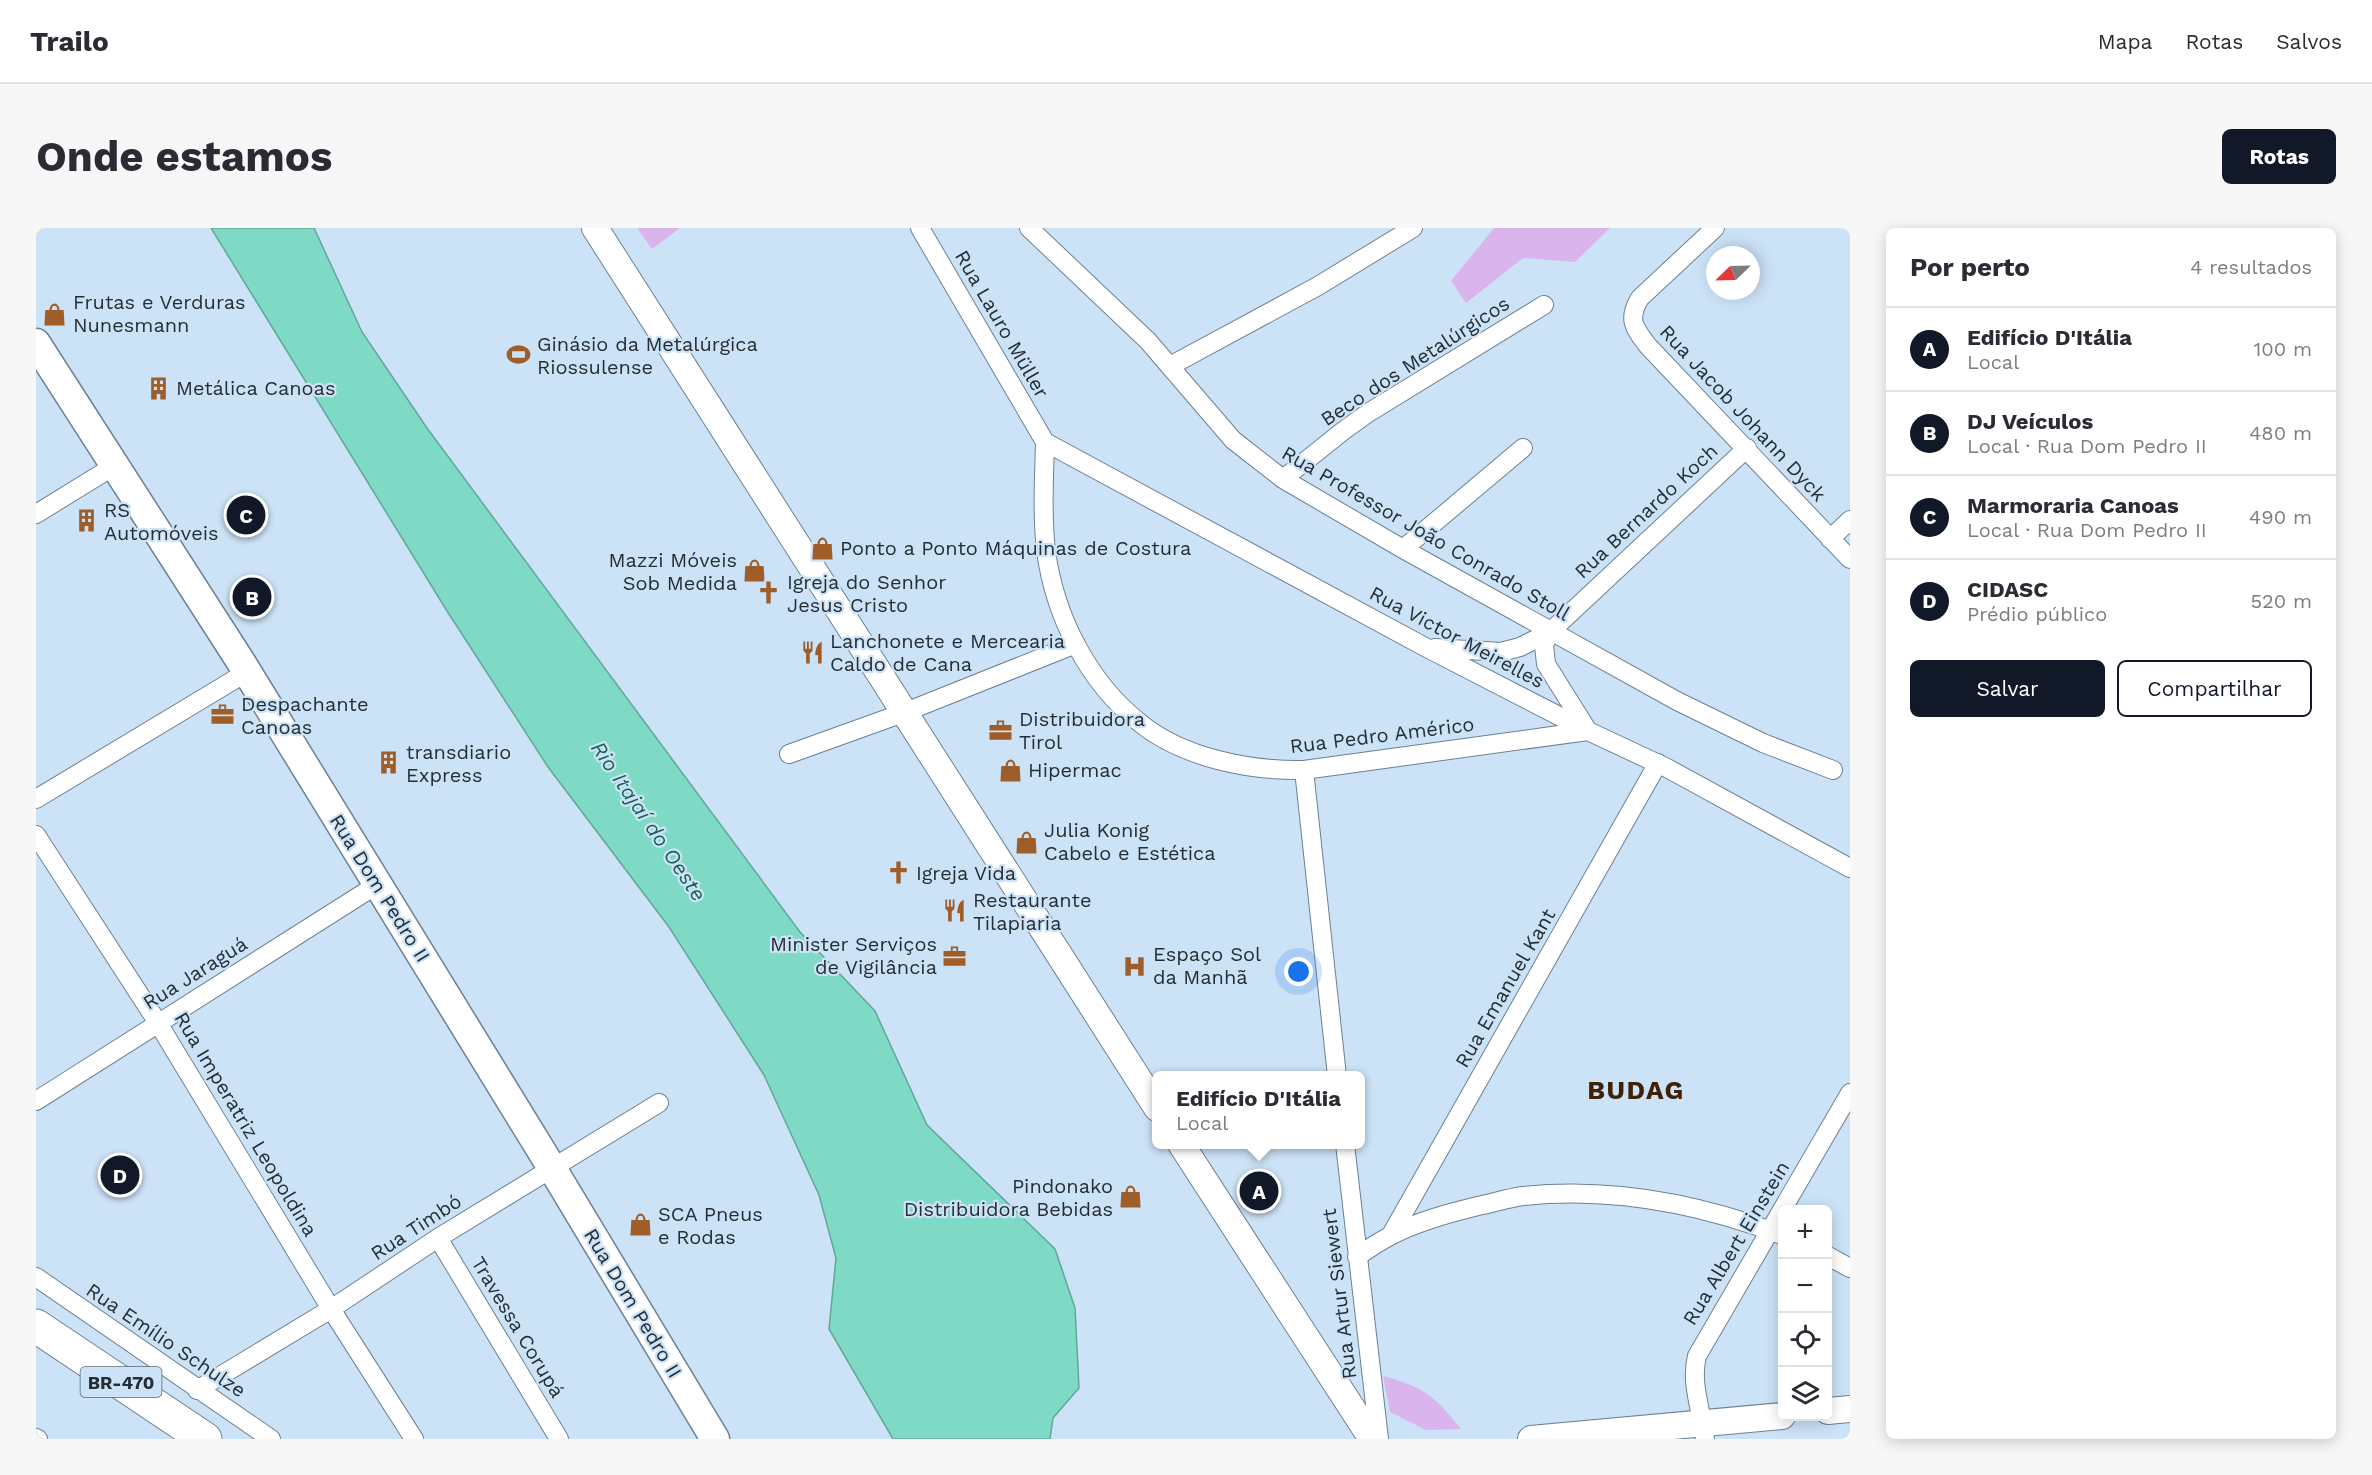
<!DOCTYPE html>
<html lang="pt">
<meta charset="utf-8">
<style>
:root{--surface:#fff;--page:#f7f7f7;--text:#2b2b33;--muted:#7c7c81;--line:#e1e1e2;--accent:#111827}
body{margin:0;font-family:"Work Sans",sans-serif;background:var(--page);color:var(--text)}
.controls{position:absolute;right:18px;bottom:18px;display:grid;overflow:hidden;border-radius:9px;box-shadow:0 3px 15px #0003}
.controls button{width:54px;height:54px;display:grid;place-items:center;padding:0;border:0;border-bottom:2px solid var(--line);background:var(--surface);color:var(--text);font:30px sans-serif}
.compass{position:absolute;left:1670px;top:18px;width:54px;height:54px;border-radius:50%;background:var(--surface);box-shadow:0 3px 15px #0003;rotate:247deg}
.you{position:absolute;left:1263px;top:744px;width:21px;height:21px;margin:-15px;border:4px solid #fff;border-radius:50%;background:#1a73e8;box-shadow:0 0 0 9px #1a73e833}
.badge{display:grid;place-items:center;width:39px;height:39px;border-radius:50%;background:var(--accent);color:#fff;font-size:20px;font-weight:700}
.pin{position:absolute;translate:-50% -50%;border:3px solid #fff;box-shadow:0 2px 6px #0006}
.popup{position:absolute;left:1116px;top:843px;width:213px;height:78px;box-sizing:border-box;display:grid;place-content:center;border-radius:9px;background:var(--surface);filter:drop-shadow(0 2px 4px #0005);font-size:20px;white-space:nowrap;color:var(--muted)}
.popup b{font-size:22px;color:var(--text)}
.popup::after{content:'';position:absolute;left:50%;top:100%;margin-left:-12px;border:12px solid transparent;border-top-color:var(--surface)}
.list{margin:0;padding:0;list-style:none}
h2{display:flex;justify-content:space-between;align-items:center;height:78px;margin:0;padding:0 24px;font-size:26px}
h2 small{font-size:20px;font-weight:400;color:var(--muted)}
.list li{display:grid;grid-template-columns:39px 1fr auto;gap:18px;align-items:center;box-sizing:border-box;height:84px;padding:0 24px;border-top:2px solid var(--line)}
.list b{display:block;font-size:22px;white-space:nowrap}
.list p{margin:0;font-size:20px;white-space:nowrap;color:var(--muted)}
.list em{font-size:20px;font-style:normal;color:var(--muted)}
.actions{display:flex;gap:12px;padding:18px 24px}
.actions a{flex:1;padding:14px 0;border:2px solid var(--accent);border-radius:9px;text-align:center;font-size:21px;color:var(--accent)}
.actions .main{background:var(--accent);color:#fff}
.icon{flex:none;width:33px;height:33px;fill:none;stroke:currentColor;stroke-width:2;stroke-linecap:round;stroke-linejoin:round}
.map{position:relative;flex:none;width:1814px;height:1211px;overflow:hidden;border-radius:9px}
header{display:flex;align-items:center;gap:36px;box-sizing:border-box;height:84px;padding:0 30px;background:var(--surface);border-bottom:2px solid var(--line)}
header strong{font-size:28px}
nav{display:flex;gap:33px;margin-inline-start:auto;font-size:21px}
.intro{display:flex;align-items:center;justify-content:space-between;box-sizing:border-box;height:144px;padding:0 36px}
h1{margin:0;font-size:42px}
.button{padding:15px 27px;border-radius:9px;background:var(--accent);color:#fff;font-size:21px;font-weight:700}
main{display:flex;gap:36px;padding:0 36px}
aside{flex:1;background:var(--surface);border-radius:9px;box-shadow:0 3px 15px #0003}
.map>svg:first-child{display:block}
.green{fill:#dab4ed}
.water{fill:#7ed9c5;stroke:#63a69a;stroke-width:1.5}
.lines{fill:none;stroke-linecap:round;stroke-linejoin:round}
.street-casing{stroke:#6c8093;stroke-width:20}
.secondary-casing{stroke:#6c8093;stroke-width:28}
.primary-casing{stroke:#6c8093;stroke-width:31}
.highway-casing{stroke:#6c8093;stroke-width:35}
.street{stroke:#fff;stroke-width:18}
.secondary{stroke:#fff;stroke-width:26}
.primary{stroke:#fff;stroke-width:28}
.highway{stroke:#fff;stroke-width:33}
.labels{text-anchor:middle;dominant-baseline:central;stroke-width:4.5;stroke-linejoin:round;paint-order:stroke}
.shield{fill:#cce3f7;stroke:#57646f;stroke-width:1.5}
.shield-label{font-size:18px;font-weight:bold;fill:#252e35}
.poi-label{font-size:20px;fill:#252e35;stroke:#cce3f7;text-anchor:start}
.street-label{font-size:20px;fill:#252e35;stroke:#cce3f7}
.water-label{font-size:21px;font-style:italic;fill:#196255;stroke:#cce3f7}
.district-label{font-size:26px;font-weight:bold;letter-spacing:1.5px;fill:#402108;stroke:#cce3f7}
</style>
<header>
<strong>Trailo</strong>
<nav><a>Mapa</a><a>Rotas</a><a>Salvos</a></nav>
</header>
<div class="intro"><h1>Onde estamos</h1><a class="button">Rotas</a></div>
<main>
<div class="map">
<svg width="1814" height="1211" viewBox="0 0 1814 1211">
<rect width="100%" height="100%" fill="#cce3f7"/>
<path class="green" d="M601,0H644L616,21Z
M1458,0H1574L1539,34L1487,30L1430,75L1415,53Z
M1347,1148C1388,1159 1399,1168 1425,1201L1390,1202L1354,1184Z"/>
<path class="water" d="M175,0H278L326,104L391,200L764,704L839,783L891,897L1019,1021L1039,1080L1043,1160L1017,1190L1014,1211H857L793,1101L800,1030L783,967L728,847L633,699L512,539L411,383Z"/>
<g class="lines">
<defs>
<path id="street" d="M884,0L1009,214
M993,0L1112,113L1197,212L1247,251L1367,321L1641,473L1727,515L1797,542
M1679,0L1604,70C1591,91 1598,100 1612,118L1814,331
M1134,138L1282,58L1377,0
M1009,214L1389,419L1552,503L1631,540L1814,640
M1009,214C1008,251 1006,287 1010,323C1019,389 1052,454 1104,495C1147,530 1214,543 1268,542L1552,503L1510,436L1508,417L1514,404
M1247,251L1307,203L1332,185L1508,77
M0,286L78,238
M1794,311L1814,292
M1367,321L1487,220
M1399,420L1465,424L1484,419L1514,404L1711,220
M753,526L867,485L1040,416
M1268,542L1301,848
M0,571L211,444
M0,607L122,795L295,1081L378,1211
M0,873L342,656
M1309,916L1343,1211
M1355,1007L1622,535
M402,1010L523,1211
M1792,1028L1814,1040
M1321,1029C1332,1021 1344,1013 1356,1007C1383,993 1413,985 1442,978C1457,975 1472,970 1487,968C1575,959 1664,976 1746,1007
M0,1049L235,1211
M161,1162L295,1081L402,1010L623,875
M0,1210L2,1211
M1669,1211C1666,1183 1654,1156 1661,1128L1814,865"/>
<path id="secondary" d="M559,0L1121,880
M1145,916L1336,1211
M1792,1183L1814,1181
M1495,1211L1746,1188"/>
<path id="primary" d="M0,115L205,434L516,940L679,1211"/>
<path id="highway" d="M0,1098L169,1211"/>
</defs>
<use href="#street" class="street-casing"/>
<use href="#secondary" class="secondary-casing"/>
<use href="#primary" class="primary-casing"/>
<use href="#highway" class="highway-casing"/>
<use href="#street" class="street"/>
<use href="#secondary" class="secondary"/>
<use href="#primary" class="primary"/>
<use href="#highway" class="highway"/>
</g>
<defs>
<symbol id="shop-bare" viewBox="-9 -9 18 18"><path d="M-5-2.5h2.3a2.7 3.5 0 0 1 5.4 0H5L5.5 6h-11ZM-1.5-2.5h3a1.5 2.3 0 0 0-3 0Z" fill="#9f5d29" stroke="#cce3f7" stroke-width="2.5" paint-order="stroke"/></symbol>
<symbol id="stadium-bare" viewBox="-9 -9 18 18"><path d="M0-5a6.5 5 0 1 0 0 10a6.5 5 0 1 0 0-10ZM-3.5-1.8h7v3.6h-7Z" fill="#9f5d29" stroke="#cce3f7" stroke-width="2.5" paint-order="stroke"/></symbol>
<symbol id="building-bare" viewBox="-9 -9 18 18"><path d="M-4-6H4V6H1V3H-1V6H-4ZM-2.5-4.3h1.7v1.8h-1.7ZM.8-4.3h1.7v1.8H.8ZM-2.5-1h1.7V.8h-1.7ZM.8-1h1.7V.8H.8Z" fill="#9f5d29" stroke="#cce3f7" stroke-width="2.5" paint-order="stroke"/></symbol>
<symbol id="church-bare" viewBox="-9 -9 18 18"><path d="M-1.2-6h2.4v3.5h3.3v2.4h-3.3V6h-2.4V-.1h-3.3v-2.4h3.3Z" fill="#9f5d29" stroke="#cce3f7" stroke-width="2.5" paint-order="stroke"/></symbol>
<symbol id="restaurant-bare" viewBox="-9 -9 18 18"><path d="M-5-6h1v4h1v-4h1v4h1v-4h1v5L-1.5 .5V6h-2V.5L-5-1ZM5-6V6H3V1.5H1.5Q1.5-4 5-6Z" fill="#9f5d29" stroke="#cce3f7" stroke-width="2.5" paint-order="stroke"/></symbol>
<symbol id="office-bare" viewBox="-9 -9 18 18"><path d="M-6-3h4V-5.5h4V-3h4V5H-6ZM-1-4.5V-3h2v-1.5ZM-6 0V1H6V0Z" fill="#9f5d29" stroke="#cce3f7" stroke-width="2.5" paint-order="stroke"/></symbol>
<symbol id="hospital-bare" viewBox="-9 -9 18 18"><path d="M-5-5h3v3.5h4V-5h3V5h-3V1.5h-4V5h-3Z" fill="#9f5d29" stroke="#cce3f7" stroke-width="2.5" paint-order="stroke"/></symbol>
</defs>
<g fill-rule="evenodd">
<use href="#shop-bare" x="2" y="70" width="33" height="33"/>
<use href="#stadium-bare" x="466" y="110" width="33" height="33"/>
<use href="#building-bare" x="106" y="144" width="33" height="33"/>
<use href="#building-bare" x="34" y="276" width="33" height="33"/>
<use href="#shop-bare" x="770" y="304" width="33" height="33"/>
<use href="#shop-bare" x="702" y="326" width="33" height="33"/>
<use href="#church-bare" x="716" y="348" width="33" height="33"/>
<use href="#restaurant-bare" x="760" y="408" width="33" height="33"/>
<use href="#office-bare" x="170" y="470" width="33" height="33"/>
<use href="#office-bare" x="948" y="486" width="33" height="33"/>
<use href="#building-bare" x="336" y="518" width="33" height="33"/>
<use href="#shop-bare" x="958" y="526" width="33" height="33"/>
<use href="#shop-bare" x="974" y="598" width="33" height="33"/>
<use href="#church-bare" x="846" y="628" width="33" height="33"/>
<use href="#restaurant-bare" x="902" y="666" width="33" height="33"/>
<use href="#office-bare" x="902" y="712" width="33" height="33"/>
<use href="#hospital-bare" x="1082" y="722" width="33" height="33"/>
<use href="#shop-bare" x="1078" y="952" width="33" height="33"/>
<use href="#shop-bare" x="588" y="980" width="33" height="33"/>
</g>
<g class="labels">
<rect class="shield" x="44.5" y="1139" width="81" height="30" rx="4.5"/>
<g class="shield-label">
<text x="85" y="1154">BR-470</text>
</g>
<g class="poi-label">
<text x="37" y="74">Frutas e Verduras<tspan x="37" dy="23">Nunesmann</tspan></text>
<text x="501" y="116">Ginásio da Metalúrgica<tspan x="501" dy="23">Riossulense</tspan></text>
<text x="140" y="160">Metálica Canoas</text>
<text x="68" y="282">RS<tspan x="68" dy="23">Automóveis</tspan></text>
<text x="804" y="320">Ponto a Ponto Máquinas de Costura</text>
<text x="701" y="332" text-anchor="end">Mazzi Móveis<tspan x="701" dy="23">Sob Medida</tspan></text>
<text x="751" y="354">Igreja do Senhor<tspan x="751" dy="23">Jesus Cristo</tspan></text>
<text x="794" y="413">Lanchonete e Mercearia<tspan x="794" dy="23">Caldo de Cana</tspan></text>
<text x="205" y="476">Despachante<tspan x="205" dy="23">Canoas</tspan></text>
<text x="983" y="491">Distribuidora<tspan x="983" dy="23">Tirol</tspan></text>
<text x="370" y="524">transdiario<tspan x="370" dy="23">Express</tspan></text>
<text x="992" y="542">Hipermac</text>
<text x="1008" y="602">Julia Konig<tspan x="1008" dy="23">Cabelo e Estética</tspan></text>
<text x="880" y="645">Igreja Vida</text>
<text x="937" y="672">Restaurante<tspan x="937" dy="23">Tilapiaria</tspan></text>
<text x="901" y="716" text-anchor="end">Minister Serviços<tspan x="901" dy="23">de Vigilância</tspan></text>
<text x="1117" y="726">Espaço Sol<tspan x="1117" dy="23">da Manhã</tspan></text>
<text x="1077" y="958" text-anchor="end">Pindonako<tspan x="1077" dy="23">Distribuidora Bebidas</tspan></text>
<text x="622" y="986">SCA Pneus<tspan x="622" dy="23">e Rodas</tspan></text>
</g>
<g class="street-label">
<text transform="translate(966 96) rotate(60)">Rua Lauro Müller</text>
<text transform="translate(1379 133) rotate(-33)">Beco dos Metalúrgicos</text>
<text transform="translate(1707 185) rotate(47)">Rua Jacob Johann Dyck</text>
<text transform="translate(1610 283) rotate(-43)">Rua Bernardo Koch</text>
<text transform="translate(1390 305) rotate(30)">Rua Professor João Conrado Stoll</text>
<text transform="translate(1421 409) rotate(28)">Rua Victor Meirelles</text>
<text transform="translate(1346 507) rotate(-7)">Rua Pedro Américo</text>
<text transform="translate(344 660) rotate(58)">Rua Dom Pedro II</text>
<text transform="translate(159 745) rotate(-32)">Rua Jaraguá</text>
<text transform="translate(1469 760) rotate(-60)">Rua Emanuel Kant</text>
<text transform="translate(210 896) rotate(59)">Rua Imperatriz Leopoldina</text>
<text transform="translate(380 999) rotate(-33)">Rua Timbó</text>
<text transform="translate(1700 1015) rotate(-59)">Rua Albert Einstein</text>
<text transform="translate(1303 1066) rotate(-97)">Rua Artur Siewert</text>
<text transform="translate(597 1075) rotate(59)">Rua Dom Pedro II</text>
<text transform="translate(482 1099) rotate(59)">Travessa Corupá</text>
<text transform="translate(130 1112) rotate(34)">Rua Emílio Schulze</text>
</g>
<g class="water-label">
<text transform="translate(613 593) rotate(56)">Rio Itajaí do Oeste</text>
</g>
<g class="district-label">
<text x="1600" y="862">BUDAG</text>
</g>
</g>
</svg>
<div class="controls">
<button>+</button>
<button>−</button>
<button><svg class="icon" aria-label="locate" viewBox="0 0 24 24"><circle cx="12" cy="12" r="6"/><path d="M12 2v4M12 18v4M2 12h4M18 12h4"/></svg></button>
<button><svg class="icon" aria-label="layers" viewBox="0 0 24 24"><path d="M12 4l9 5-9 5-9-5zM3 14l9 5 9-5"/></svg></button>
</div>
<svg class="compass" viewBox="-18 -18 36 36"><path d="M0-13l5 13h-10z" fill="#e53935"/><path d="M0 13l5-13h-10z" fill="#7c7c81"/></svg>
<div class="you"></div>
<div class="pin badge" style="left:1223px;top:963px">A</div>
<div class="popup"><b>Edifício D'Itália</b>Local</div>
<div class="pin badge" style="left:216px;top:369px">B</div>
<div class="pin badge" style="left:210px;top:287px">C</div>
<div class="pin badge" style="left:84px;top:947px">D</div>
</div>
<aside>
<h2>Por perto<small>4 resultados</small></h2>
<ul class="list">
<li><span class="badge">A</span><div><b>Edifício D'Itália</b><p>Local</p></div><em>100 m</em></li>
<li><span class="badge">B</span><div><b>DJ Veículos</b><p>Local · Rua Dom Pedro II</p></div><em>480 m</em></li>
<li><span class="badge">C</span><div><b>Marmoraria Canoas</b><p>Local · Rua Dom Pedro II</p></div><em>490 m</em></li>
<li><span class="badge">D</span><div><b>CIDASC</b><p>Prédio público</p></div><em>520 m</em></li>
</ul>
<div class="actions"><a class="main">Salvar</a><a>Compartilhar</a></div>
</aside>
</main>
